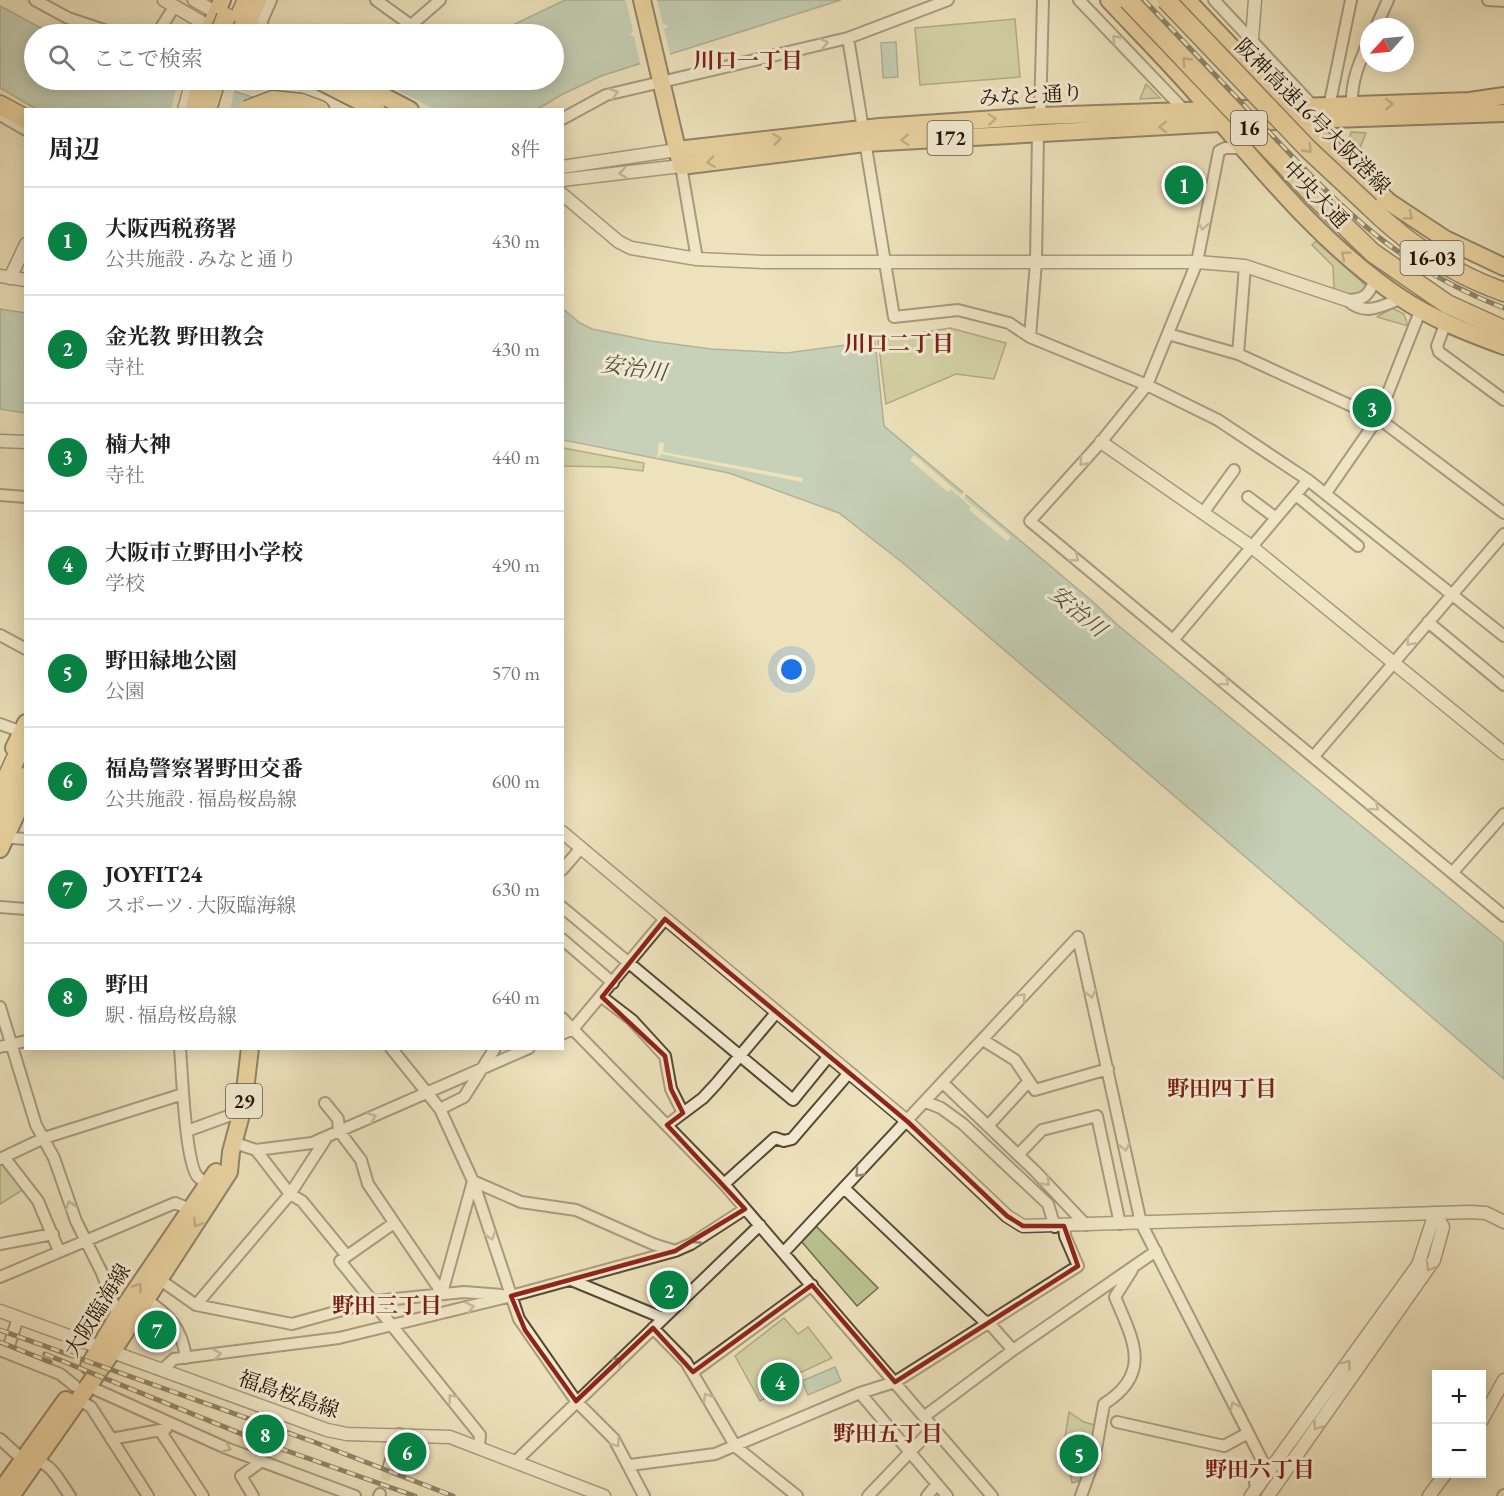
<!DOCTYPE html>
<html lang="ja">
<meta charset="utf-8">
<style>
:root{--surface:#fff;--page:#f2f2f2;--text:#222;--muted:#767676;--line:#e0e0e0;--accent:#0b8043}
body{margin:0;font-family:"EB Garamond","Noto Serif JP",serif;background:var(--page);color:var(--text)}
.controls{position:absolute;right:18px;bottom:18px;display:grid;overflow:hidden;border-radius:0px;box-shadow:0 3px 15px #0003}
.controls button{width:54px;height:54px;display:grid;place-items:center;padding:0;border:0;border-bottom:2px solid var(--line);background:var(--surface);color:var(--text);font:30px sans-serif}
.compass{position:absolute;left:1360px;top:18px;width:54px;height:54px;border-radius:50%;background:var(--surface);box-shadow:0 3px 15px #0003;rotate:243deg}
.you{position:absolute;left:792px;top:670px;width:21px;height:21px;margin:-15px;border:4px solid #fff;border-radius:50%;background:#1a73e8;box-shadow:0 0 0 9px #1a73e833}
.badge{display:grid;place-items:center;width:39px;height:39px;border-radius:50%;background:var(--accent);color:#fff;font-size:20px;font-weight:700}
.pin{position:absolute;translate:-50% -50%;border:3px solid #fff;box-shadow:0 2px 6px #0006}
.list{margin:0;padding:0;list-style:none}
h2{display:flex;justify-content:space-between;align-items:center;height:78px;margin:0;padding:0 24px;font-size:26px}
h2 small{font-size:20px;font-weight:400;color:var(--muted)}
.list li{display:grid;grid-template-columns:39px 1fr auto;gap:18px;align-items:center;box-sizing:border-box;height:108px;padding:0 24px;border-top:2px solid var(--line)}
.list b{display:block;font-size:22px;white-space:nowrap}
.list p{margin:0;font-size:20px;white-space:nowrap;color:var(--muted)}
.list em{font-size:20px;font-style:normal;color:var(--muted)}
.icon{flex:none;width:33px;height:33px;fill:none;stroke:currentColor;stroke-width:2;stroke-linecap:round;stroke-linejoin:round}
.map{position:relative;flex:none;width:1504px;height:1496px;overflow:hidden}
.search{position:absolute;background:var(--surface);box-shadow:0 3px 15px #0003;left:24px;top:24px;width:540px;height:66px;display:flex;align-items:center;gap:15px;box-sizing:border-box;padding:0 21px;border-radius:33px;color:var(--muted);font-size:22px}
.panel{position:absolute;background:var(--surface);box-shadow:0 3px 15px #0003;left:24px;top:108px;width:540px;height:942px;border-radius:0px}
.map>svg:first-child{display:block}
.green{fill:#b9c390;stroke:#6e6c4c;stroke-width:1.5}
.water{fill:#99bdb2;stroke:#6a796e;stroke-width:1.5}
.pier{fill:#ede2bc}
.lines{fill:none;stroke-linecap:round;stroke-linejoin:round}
.minor-tunnel{stroke:#cfc3a1;stroke-width:10;stroke-dasharray:10 5;stroke-linecap:butt}
.minor-casing{stroke:#564834;stroke-width:14}
.tertiary-casing{stroke:#564834;stroke-width:15}
.primary-casing{stroke:#241407;stroke-width:20}
.trunk-casing{stroke:#241407;stroke-width:20}
.motorway-casing{stroke:#241407;stroke-width:21}
.minor{stroke:#f3ecd3;stroke-width:10}
.tertiary{stroke:#f3ecd3;stroke-width:12}
.primary{stroke:#e6c17e;stroke-width:16}
.trunk{stroke:#e6c17e;stroke-width:16}
.motorway{stroke:#e6c17e;stroke-width:18}
.rail-casing{stroke:#241407;stroke-width:5}
.rail{stroke:#f3ecd3;stroke-width:3;stroke-dasharray:9;stroke-linecap:butt}
.motorway-bridge-casing{stroke:#241407;stroke-width:21;stroke-linecap:butt}
.motorway-bridge{stroke:#e6c17e;stroke-width:18}
.oneway{stroke:#968b77}
.oneway2{stroke:#8f7348}
.marked{fill:none;stroke:#8f2418;stroke-width:4.5;stroke-linejoin:round}
.labels{text-anchor:middle;dominant-baseline:central;stroke-width:6;stroke-linejoin:round;paint-order:stroke}
.shield{fill:#f3ecd3;stroke:#625544;stroke-width:1.5}
.shield-label{font-size:20px;font-weight:bold;fill:#241407}
.street-label{font-size:21px;fill:#241407;stroke:#f3ecd3}
.neighbourhood-label{font-size:22px;font-weight:bold;fill:#7a1f14;stroke:#f3ecd3}
.water-label{font-size:22px;font-style:italic;fill:#4d4f43;stroke:#f3ecd3}
</style>
<div class="map">
<svg width="1504" height="1496" viewBox="0 0 1504 1496">
<rect width="100%" height="100%" fill="#ede2bc"/>
<filter id="stains"><feTurbulence type="fractalNoise" baseFrequency=".00333" numOctaves="4"/><feColorMatrix values="0 0 0 0 .2 0 0 0 0 .09 0 0 0 0 .02 0 0 0 .5 -.17"/></filter>
<radialGradient id="worn" r=".72"><stop offset=".6" stop-color="#630" stop-opacity="0"/><stop offset="1" stop-color="#630" stop-opacity=".3"/></radialGradient>
<path class="green" d="M1015,19L1020,77L920,85L915,28Z
M1146,84L1160,98L1140,99Z
M1351,132L1366,133L1360,148L1350,136Z
M1316,241L1362,282L1366,287L1365,293L1356,297L1334,289L1333,266L1312,245Z
M1392,308L1404,314L1408,326L1377,317Z
M950,328L1006,343L994,379L956,374L886,404L878,340Z
M563,448L644,463L643,471L610,467L563,466Z
M3,1162L23,1187L21,1191L0,1204V1163Z
M816,1226L878,1288L857,1306L801,1241Z
M784,1318L798,1334L808,1327L832,1358L782,1381L786,1388L760,1401L735,1356Z
M1069,1412L1084,1422L1098,1426L1085,1479L1072,1483L1064,1444Z"/>
<path class="water" d="M565,0H841L601,76L561,95L538,109L371,110L396,90V80H554V34H494Z
M0,6L52,34H34V80H198L291,109H36L0,88Z
M896,42L898,77L883,78L881,43Z
M562,308L580,323L592,329L651,341L711,349L787,353L875,341L884,426L1092,601L1120,627L1504,943V1079L903,563L839,513L729,473L563,440Z
M0,309L25,313V413L0,409Z
M835,1367L841,1381L808,1395L802,1381Z"/>
<path class="pier" d="M623,0H657L663,24L669,26L664,29L671,59L641,68L634,36L630,35L633,31L626,1Z
M178,80H208L235,88L230,110L171,109Z
M393,88L436,110L368,109Z
M659,442L664,443L663,452L803,478L802,482L661,454L657,459Z
M914,455L961,495L965,491L967,493L964,498L1011,537L1007,541L969,510L971,507L951,489L948,492L910,460Z"/>
<g class="lines">
<path class="minor-tunnel" d="M380,1494L389,1466"/>
<defs>
<path id="minor" d="M35,0L68,18L116,34
M376,0L412,26
M1079,0L1185,111
M1214,0L1313,106
M1488,0L1504,1
M1376,27L1388,0
M157,34L174,7
M267,34L261,23L271,0
M401,34L440,0
M848,38L894,317L958,310L1009,323L1030,337L1147,385L1218,420L1308,480L1504,636
M1352,105C1351,81 1359,63 1369,41
M1333,106L1331,97L1351,0
M0,115L26,130
M1040,116L1043,0
M562,119L606,95L848,38L948,0
M1241,148H1225L1219,151L1197,262L1147,385L1101,442L1030,521L1504,916
M681,166L697,259
M1347,300C1365,317 1382,306 1402,298
M1347,300C1365,300 1369,295 1375,279
M1446,322L1437,346L1439,352L1504,400
M1168,334L1238,354L1378,418L1504,513
M1030,337L1036,262L1038,132
M1238,354L1245,266
M1326,493L1378,418L1421,309
M0,495L26,497
M1296,495L1358,546
M1248,497L1276,518
M1203,513L1234,470
M1428,622L1504,685
M0,635L26,649
M1174,639L1308,480
M0,724L22,732
M1314,756L1504,534
M0,837L26,839
M562,870L581,848
M1453,872L1504,814
M0,907L26,909
M562,907L793,1100L828,1057
M1078,937L1141,1223L1262,1460L1263,1468L1255,1483
M562,939L613,983
M602,997L632,1020L665,1056L671,1089L683,1113
M0,1007L36,1125L54,1158L76,1221L102,1273L118,1316
M562,1018L724,1184L992,1496
M562,1034L573,1029L665,919
M983,1040L1015,1060L1035,1090L1108,1069
M0,1047L26,1041
M180,1048C182,1071 185,1164 198,1177C201,1180 206,1182 210,1183
M391,1048L440,1109L473,1181L519,1319L576,1401L614,1439L644,1496
M943,1083L1035,1171L1086,1225
M926,1102L941,1108L963,1124L1048,1204L1055,1227
M325,1103L338,1119L339,1131L361,1160L368,1184L442,1293
M440,1109L464,1097L495,1048
M667,1125L703,1098L716,1084L776,1013
M988,1126L1029,1081
M187,1131L242,1111
M235,1143L256,1150L312,1143L529,1048
M256,1150L290,1194L302,1201L347,1256
M1018,1155L1042,1130L1097,1116L1120,1224
M4,1157L38,1201L59,1251
M0,1159L44,1138L183,1094
M473,1181L521,1202L576,1210L653,1244L675,1251
M724,1184L775,1138L784,1141L792,1139L848,1074
M845,1189L983,1320L989,1323L1013,1350
M394,1223L340,1261L480,1435L479,1447
M0,1244L53,1234
M784,1252L1078,937
M0,1277L175,1203L190,1209
M159,1279L196,1305L292,1324L375,1301L464,1292L502,1295
M571,1280L663,1318
M442,1293L473,1181
M145,1299C170,1315 182,1329 186,1358
M196,1305L290,1194L327,1137
M653,1328L686,1362L736,1447L797,1496
M0,1350L60,1374L75,1386
M7,1352L18,1318
M163,1369L174,1359L339,1338L511,1296L675,1251L691,1244L745,1209
M693,1372L812,1285
M88,1386L226,1448L355,1496
M860,1393L947,1496
M79,1400L91,1407L148,1496
M925,1416L1013,1350L1156,1251
M1117,1422L1224,1446L1248,1433
M161,1432L203,1496
M0,1439L22,1459C50,1458 56,1476 70,1496
M111,1439L166,1429
M516,1461L760,1225
M630,1465L715,1454L860,1393L895,1382L1078,1266L1065,1236L1064,1226
M389,1466L399,1434
M253,1496L241,1476L262,1461
M379,1496L380,1494
M868,1496L934,1427
M927,1496L937,1484
M1081,1496L1094,1460L1104,1404C1153,1373 1133,1340 1115,1297L1132,1270
M1503,1496L1504,1495"/>
<path id="tertiary" d="M164,0L210,27L208,33
M194,0L217,13
M1252,39L1255,0
M184,110L192,80
M562,167L677,150
M562,180L681,166
M562,194L619,242L631,248L697,259L766,262H1197L1245,266L1347,300
M0,276L26,280
M10,278L26,244
M0,441L26,442
M1101,442L1252,547L1504,753
M562,832L908,1122L1007,1216L1023,1226L1470,1212L1486,1213L1504,1222
M0,1311L327,1430L347,1434L450,1437L604,1496
M1482,1420L1504,1380
M1251,1496L1418,1265L1435,1213
M1268,1496L1434,1260L1443,1227L1435,1213
M1429,1496L1445,1474"/>
<path id="primary" d="M222,0L210,27L227,34
M1109,0C1140,33 1172,65 1202,100C1263,171 1322,245 1401,298C1432,319 1469,333 1504,346
M1187,0L1275,93L1389,202L1445,239L1504,267
M217,13L262,34
M243,34L258,0
M318,80L377,110
M352,80L410,110
M14,748L26,723
M0,849L26,793
M89,1366L118,1316L216,1172
M0,1492L66,1400
M11,1496L112,1352L229,1172L231,1152L243,1107L250,1048"/>
<path id="trunk" d="M642,0L681,166L865,143L1221,123L1504,113
M677,150L880,127L1040,116L1470,101L1504,96"/>
<path id="motorway" d="M237,22L247,0
M301,103L320,110
M0,105L26,119
M194,110L202,80
M207,110L216,80
M1370,207C1409,245 1453,274 1504,292
M1373,253L1447,304L1504,330
M0,793L26,736
M0,822L21,777"/>
</defs>
<use href="#minor" class="minor-casing"/>
<use href="#tertiary" class="tertiary-casing"/>
<use href="#primary" class="primary-casing"/>
<use href="#trunk" class="trunk-casing"/>
<use href="#motorway" class="motorway-casing"/>
<use href="#minor" class="minor"/>
<use href="#tertiary" class="tertiary"/>
<use href="#primary" class="primary"/>
<use href="#trunk" class="trunk"/>
<use href="#motorway" class="motorway"/>
<defs>
<path id="rail" d="M1144,0C1185,43 1226,86 1266,129C1342,209 1399,268 1504,308
M0,1330L314,1442L453,1496
M0,1342L50,1362
M45,1354L259,1441L415,1496"/>
</defs>
<use href="#rail" class="rail-casing"/>
<use href="#rail" class="rail"/>
<defs>
<path id="motorway-bridge" d="M1128,0L1318,200L1373,253
M1166,0L1308,149L1370,207
M219,34L226,17
M247,110L273,100L301,103"/>
</defs>
<use href="#motorway-bridge" class="motorway-bridge-casing"/>
<use href="#motorway-bridge" class="motorway-bridge"/>
</g>
<defs><path id="oneway-chevron" d="M-2-3.5L2.5 0L-2 3.5" fill="none" stroke-width="1.6" stroke-linecap="round" stroke-linejoin="round" transform="scale(1.5)"/></defs>
<g class="oneway">
<use href="#oneway-chevron" transform="translate(1116 39) rotate(-134)"/>
<use href="#oneway-chevron" transform="translate(824 43) rotate(-13)"/>
<use href="#oneway-chevron" transform="translate(614 93) rotate(-17)"/>
<use href="#oneway-chevron" transform="translate(623 173) rotate(173)"/>
<use href="#oneway-chevron" transform="translate(1203 226) rotate(100)"/>
<use href="#oneway-chevron" transform="translate(1083 462) rotate(132)"/>
<use href="#oneway-chevron" transform="translate(1075 558) rotate(39)"/>
<use href="#oneway-chevron" transform="translate(1410 642) rotate(131)"/>
<use href="#oneway-chevron" transform="translate(1225 682) rotate(40)"/>
<use href="#oneway-chevron" transform="translate(1375 807) rotate(40)"/>
<use href="#oneway-chevron" transform="translate(1091 994) rotate(77)"/>
<use href="#oneway-chevron" transform="translate(1022 997) rotate(-47)"/>
<use href="#oneway-chevron" transform="translate(372 1117) rotate(-22)"/>
<use href="#oneway-chevron" transform="translate(1125 1147) rotate(78)"/>
<use href="#oneway-chevron" transform="translate(859 1173) rotate(133)"/>
<use href="#oneway-chevron" transform="translate(1046 1182) rotate(47)"/>
<use href="#oneway-chevron" transform="translate(70 1205) rotate(-109)"/>
<use href="#oneway-chevron" transform="translate(491 1236) rotate(72)"/>
<use href="#oneway-chevron" transform="translate(696 1240) rotate(147)"/>
<use href="#oneway-chevron" transform="translate(1430 1267) rotate(121)"/>
<use href="#oneway-chevron" transform="translate(470 1307) rotate(-15)"/>
<use href="#oneway-chevron" transform="translate(217 1354) rotate(-7)"/>
<use href="#oneway-chevron" transform="translate(618 1361) rotate(-44)"/>
<use href="#oneway-chevron" transform="translate(1347 1364) rotate(-54)"/>
<use href="#oneway-chevron" transform="translate(707 1397) rotate(-120)"/>
<use href="#oneway-chevron" transform="translate(452 1398) rotate(-128)"/>
<use href="#oneway-chevron" transform="translate(1234 1406) rotate(-117)"/>
<use href="#oneway-chevron" transform="translate(1317 1426) rotate(125)"/>
<use href="#oneway-chevron" transform="translate(616 1443) rotate(55)"/>
<use href="#oneway-chevron" transform="translate(227 1448) rotate(22)"/>
</g>
<g class="oneway2">
<use href="#oneway-chevron" transform="translate(1186 61) rotate(-133)"/>
<use href="#oneway-chevron" transform="translate(1389 104) rotate(-2)"/>
<use href="#oneway-chevron" transform="translate(992 119) rotate(-4)"/>
<use href="#oneway-chevron" transform="translate(1163 127) rotate(178)"/>
<use href="#oneway-chevron" transform="translate(777 139) rotate(-7)"/>
<use href="#oneway-chevron" transform="translate(905 140) rotate(177)"/>
<use href="#oneway-chevron" transform="translate(1308 149) rotate(46)"/>
<use href="#oneway-chevron" transform="translate(711 162) rotate(173)"/>
<use href="#oneway-chevron" transform="translate(1409 216) rotate(36)"/>
<use href="#oneway-chevron" transform="translate(1345 255) rotate(-141)"/>
<use href="#oneway-chevron" transform="translate(197 1223) rotate(124)"/>
<use href="#oneway-chevron" transform="translate(138 1287) rotate(-56)"/>
</g>
<path d="M0 0H1504V1496H0ZM665,919L908,1122L1007,1216L1023,1226H1064L1078,1266L895,1382L812,1285L693,1372L653,1328L576,1401L525,1330L511,1296L675,1251L745,1209L667,1125L683,1113L671,1089L665,1056L602,997Z" fill="#ede2bc" fill-opacity=".55" fill-rule="evenodd"/>
<path class="marked" d="M665,919L908,1122L1007,1216L1023,1226H1064L1078,1266L895,1382L812,1285L693,1372L653,1328L576,1401L525,1330L511,1296L675,1251L745,1209L667,1125L683,1113L671,1089L665,1056L602,997Z"/>
<g class="labels">
<g class="shield">
<rect x="1231" y="111" width="36" height="34" rx="4.5"/>
<rect x="927.5" y="121" width="45" height="34" rx="4.5"/>
<rect x="1400.5" y="241" width="63" height="34" rx="4.5"/>
<rect x="226" y="1084" width="36" height="34" rx="4.5"/>
</g>
<g class="shield-label">
<text x="1249" y="128">16</text>
<text x="950" y="138">172</text>
<text x="1432" y="258">16-03</text>
<text x="244" y="1101">29</text>
</g>
<g class="street-label">
<text transform="translate(1031 95) rotate(-3)">みなと通り</text>
<text transform="translate(1313 116) rotate(45)">阪神高速16号大阪港線</text>
<text transform="translate(1316 194) rotate(46)">中央大通</text>
<text transform="translate(97 1310) rotate(-58)">大阪臨海線</text>
<text transform="translate(289 1394) rotate(19)">福島桜島線</text>
</g>
<g class="neighbourhood-label">
<text x="748" y="60">川口一丁目</text>
<text x="899" y="343">川口二丁目</text>
<text x="1222" y="1088">野田四丁目</text>
<text x="387" y="1305">野田三丁目</text>
<text x="888" y="1433">野田五丁目</text>
<text x="1260" y="1469">野田六丁目</text>
</g>
<g class="water-label">
<text transform="translate(634 368) rotate(8)">安治川</text>
<text transform="translate(1078 611) rotate(40)">安治川</text>
</g>
</g>
<rect width="100%" height="100%" filter="url(#stains)"/>
<rect width="100%" height="100%" fill="url(#worn)"/>
</svg>
<div class="controls">
<button>+</button>
<button>−</button>
</div>
<svg class="compass" viewBox="-18 -18 36 36"><path d="M0-13l5 13h-10z" fill="#e53935"/><path d="M0 13l5-13h-10z" fill="#767676"/></svg>
<div class="you"></div>
<div class="pin badge" style="left:1184px;top:185px">1</div>
<div class="pin badge" style="left:669px;top:1290px">2</div>
<div class="pin badge" style="left:1372px;top:408px">3</div>
<div class="pin badge" style="left:780px;top:1382px">4</div>
<div class="pin badge" style="left:1079px;top:1454px">5</div>
<div class="pin badge" style="left:407px;top:1452px">6</div>
<div class="pin badge" style="left:157px;top:1330px">7</div>
<div class="pin badge" style="left:265px;top:1434px">8</div>
<div class="search"><svg class="icon" aria-label="search" viewBox="0 0 24 24"><circle cx="10" cy="10" r="6"/><path d="M15 15l6 6"/></svg>ここで検索</div>
<section class="panel">
<h2>周辺<small>8件</small></h2>
<ul class="list">
<li><span class="badge">1</span><div><b>大阪西税務署</b><p>公共施設 · みなと通り</p></div><em>430 m</em></li>
<li><span class="badge">2</span><div><b>金光教 野田教会</b><p>寺社</p></div><em>430 m</em></li>
<li><span class="badge">3</span><div><b>楠大神</b><p>寺社</p></div><em>440 m</em></li>
<li><span class="badge">4</span><div><b>大阪市立野田小学校</b><p>学校</p></div><em>490 m</em></li>
<li><span class="badge">5</span><div><b>野田緑地公園</b><p>公園</p></div><em>570 m</em></li>
<li><span class="badge">6</span><div><b>福島警察署野田交番</b><p>公共施設 · 福島桜島線</p></div><em>600 m</em></li>
<li><span class="badge">7</span><div><b>JOYFIT24</b><p>スポーツ · 大阪臨海線</p></div><em>630 m</em></li>
<li><span class="badge">8</span><div><b>野田</b><p>駅 · 福島桜島線</p></div><em>640 m</em></li>
</ul>
</section>
</div>
